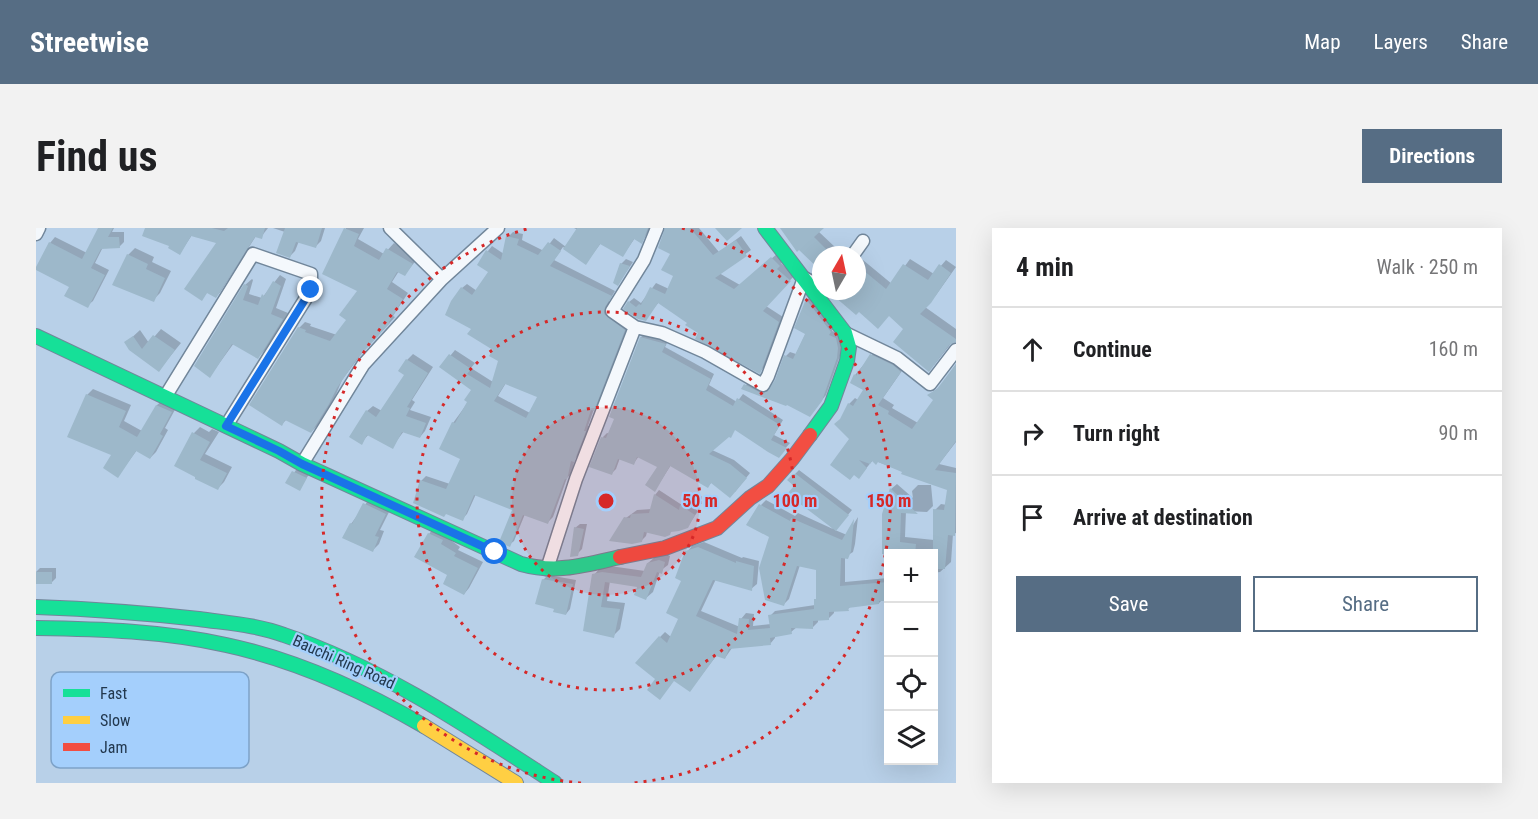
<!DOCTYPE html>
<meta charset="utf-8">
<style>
:root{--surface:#fff;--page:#f2f2f2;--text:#202124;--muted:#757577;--line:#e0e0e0;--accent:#566d84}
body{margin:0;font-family:"Roboto Condensed",sans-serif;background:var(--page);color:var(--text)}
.controls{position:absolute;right:18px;bottom:18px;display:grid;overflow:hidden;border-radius:0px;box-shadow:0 6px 24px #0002}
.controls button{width:54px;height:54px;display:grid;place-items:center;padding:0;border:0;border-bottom:2px solid var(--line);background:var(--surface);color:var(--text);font:30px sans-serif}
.compass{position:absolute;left:776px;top:18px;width:54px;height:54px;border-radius:50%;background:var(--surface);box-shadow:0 6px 24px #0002;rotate:9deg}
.stop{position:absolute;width:18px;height:18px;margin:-14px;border:4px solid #1a73e8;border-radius:50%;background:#fff}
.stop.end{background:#1a73e8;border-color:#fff;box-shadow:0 2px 6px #0008}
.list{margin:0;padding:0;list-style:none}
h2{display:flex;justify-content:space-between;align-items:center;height:78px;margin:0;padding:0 24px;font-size:26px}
h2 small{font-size:20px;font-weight:400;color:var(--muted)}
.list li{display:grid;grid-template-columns:39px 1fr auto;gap:18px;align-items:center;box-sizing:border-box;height:84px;padding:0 24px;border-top:2px solid var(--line)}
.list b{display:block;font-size:22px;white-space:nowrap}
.list em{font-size:20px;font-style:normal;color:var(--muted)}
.actions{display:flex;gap:12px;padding:18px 24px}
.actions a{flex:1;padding:14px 0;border:2px solid var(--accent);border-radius:0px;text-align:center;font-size:21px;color:var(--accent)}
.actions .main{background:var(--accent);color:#fff}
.icon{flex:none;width:33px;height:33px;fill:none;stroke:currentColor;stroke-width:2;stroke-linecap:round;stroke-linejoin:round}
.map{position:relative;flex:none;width:920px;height:555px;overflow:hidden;border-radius:0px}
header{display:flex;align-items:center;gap:36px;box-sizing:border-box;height:84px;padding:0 30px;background:var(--accent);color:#fff}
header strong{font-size:28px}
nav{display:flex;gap:33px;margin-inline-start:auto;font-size:21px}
.intro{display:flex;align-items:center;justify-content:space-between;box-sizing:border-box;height:144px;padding:0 36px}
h1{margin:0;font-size:42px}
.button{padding:15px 27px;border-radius:0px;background:var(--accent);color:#fff;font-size:21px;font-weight:700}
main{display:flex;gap:36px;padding:0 36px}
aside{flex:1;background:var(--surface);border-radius:0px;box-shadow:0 6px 24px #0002}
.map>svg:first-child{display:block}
.shadow{fill:#0003;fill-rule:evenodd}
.building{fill:#9db8ca;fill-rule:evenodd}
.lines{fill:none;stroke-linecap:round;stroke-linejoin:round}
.street-casing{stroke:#71869a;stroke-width:15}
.fast-casing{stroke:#71869a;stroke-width:16}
.slow-casing{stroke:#71869a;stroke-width:16}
.jam-casing{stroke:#71869a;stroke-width:16}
.street{stroke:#f4f8fc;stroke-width:12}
.fast{stroke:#16e098;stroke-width:14}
.slow{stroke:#ffcf43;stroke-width:14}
.jam{stroke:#f24e42;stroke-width:14}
.route{stroke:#1a73e8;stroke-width:8}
.ring{fill:none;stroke:#d62828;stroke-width:3;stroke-dasharray:3 6}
.labels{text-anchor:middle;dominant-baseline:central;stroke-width:4.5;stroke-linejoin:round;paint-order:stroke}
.street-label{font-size:16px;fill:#22384e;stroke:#a4cffc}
.key{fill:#a4cffc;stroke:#7da2c8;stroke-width:1.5}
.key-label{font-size:16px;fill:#22384e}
.centre{fill:#d62828;stroke:#a4cffc;stroke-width:3}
.ring-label{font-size:18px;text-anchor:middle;font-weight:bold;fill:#d62828;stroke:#a4cffc;stroke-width:4.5;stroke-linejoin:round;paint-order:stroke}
</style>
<header>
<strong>Streetwise</strong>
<nav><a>Map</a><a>Layers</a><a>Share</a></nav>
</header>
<div class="intro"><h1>Find us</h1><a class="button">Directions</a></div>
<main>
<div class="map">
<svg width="920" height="555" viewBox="0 0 920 555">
<rect width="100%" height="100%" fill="#b8d0e8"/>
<path class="shadow" d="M63,0H78L76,4H88V14L83,19H67L59,35L73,42L57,73L51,78L35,58L14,15L19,9L51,25Z
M111,0H232L225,9L220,8L185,63L180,69L172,63L166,71L182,14L156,7L144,25Z
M237,0H289L285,13L280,18L263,13L259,23L254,28L249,4Z
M310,0H328L322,11L348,26L358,15L382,30L369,46L363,43L356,54L372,65L357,88L359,89L326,125L306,152L299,169L281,198L275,204L251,191L246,196L263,100L269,94L275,96L274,98L301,107L312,92L324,62L288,45Z
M538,0H614L606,14L599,10L587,27L565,15L550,35L527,19L518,32L579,63L573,73V81L593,97L562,176L558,181L552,198H554L542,227L539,231L535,246L531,250L517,289L512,294L489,286L478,313L473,317L478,281L440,266L431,286L426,291L385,253L390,248L414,256L426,230L417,195L433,173L437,161L405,139L419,122L439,135L435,140L457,154L464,132L459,121L437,100L426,60L431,56L441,63L455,43L452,23L456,18L468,26L472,9L477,4L487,6L486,12L508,23L518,10L530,19L542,2ZM470,155L504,168L494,185L462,168Z
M631,0H663L683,24L705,8L715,22L683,45L704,57L741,26L747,33L745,35L758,48L730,78L747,89L728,139L724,144L623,74L609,91L593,74L598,70L605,75L620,55L633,61L639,47Z
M745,0H785L782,3L800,20L793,27Z
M99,20L118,29L116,34L135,43L124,65L117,72L92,27Z
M590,31L597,34L582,56L585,36Z
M874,31L898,46L910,32L920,39L900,67L889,79L920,101V113H917L898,137L869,100L853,86L800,63H821V38L827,32L856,56Z
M244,47L250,51L240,80L252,85L229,122L222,129L198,115L174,148L209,57L216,51L217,52L213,66L226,70Z
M775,68L798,99L796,103L804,106L806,114L805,125L790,167L778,182L707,161L714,152L728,161L735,160L741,153L750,128L754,124L760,126L770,105L760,100L771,72Z
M125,101L145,115L123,142L90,115L104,102L113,115Z
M610,105L633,111L629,119L678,146L673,157L701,174L707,166L747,192L738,207L754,215L747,223L704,196L676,222L698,232L714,245L699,264L676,254L672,258L635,237L619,262L623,239L603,228L598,235L584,230L580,241L576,245L567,209L571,205L574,206L605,109Z
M841,121L870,137L847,170L858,177L856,180L882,195L899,172L893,167L905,158L920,136V214L903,236L920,240V305L917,306L915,334L904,344L897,345V326H865L855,261L861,256L877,270L876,263L882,257H895L897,278L891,284L870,283L869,309L898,312L899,282L905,276L911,277L913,261L837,232L823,249L815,211L805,191L813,176L819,170L822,172L829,162L819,147Z
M377,126L397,139L376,172L379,174L374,182L395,189L389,203L384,209L368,203L356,219L333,206L325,215L331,183L337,178L346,183L371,147V132Z
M57,161L95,177L88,193L106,203L121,177L127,172L141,178L129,200L132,202L120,224L114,230L101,222L82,248L77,227L51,167Z
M164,199L173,204L176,201L183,204L169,226L196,239L188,254L182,260L161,250L158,205Z
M262,239L274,245L263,261L251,255Z
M763,242L816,282L799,302L811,307L822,289L819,316L817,324L809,329V354L852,350V371L846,372L843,375L815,378L812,381L798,382V385L793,390L782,391V394L777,399H761L755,404L739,407V410L734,416L696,420L689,430L681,427L654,462L639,451H621L624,409L629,404L635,409L644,390L651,324L656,318L668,314L706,330L707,329L723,333L721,356L715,361L680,351L665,383L704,399L705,391L710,385L718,386L717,398L735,396L734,388L739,383L779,377V372L782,369L781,341L764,337L753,371L748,376L735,308L725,277L730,272L759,288L762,285L797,301L753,252Z
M623,262L646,277L650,274L662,283L652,298L611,304L610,308L605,313L590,290L601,282L616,281L619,267Z
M334,270L355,280L344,302L348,303L343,316L337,322L315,296Z
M544,296H551L546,321L541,326L539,300Z
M398,300L424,319L422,322L447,334L433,360L428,366L413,347L393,306Z
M630,326L634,328L632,337L624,343L617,364L610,370L604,357L574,353L571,373L589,375L584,401L577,408L549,402L558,347L564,340L574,338L609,343L612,335L619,329Z
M4,340H20V350L15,355H0V344Z
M512,347L540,352L534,381L530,386L507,352Z"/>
<path class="building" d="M62,0H77L72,9H83L84,20L65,21L55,40L69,47L52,80L28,68L33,59L0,42V39L13,14L46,31Z
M109,0H176L188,3L192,0H229L226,11L219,9L180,70L171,65L166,73L148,61L180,15L155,8L144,27L132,20L133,18L106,8Z
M249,0H286L280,20L260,14L254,30L240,25Z
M308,0L323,6L318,18L343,32L350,20L377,36L369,48L361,44L351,61L367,71L353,94L354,95L320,132L301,160L293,176L275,205L249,192L246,198L213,177L262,99L270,102L269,104L294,113L310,92L303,87L321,63L286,46Z
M541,0H612L606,16L598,11L587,29L564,16L550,37L527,21Z
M629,0H654L677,27L700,12L711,28L679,50L698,61L735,29L744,38L741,41L755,53L727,83L743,94L724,146L659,111L662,105L649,97L651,95L622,75L610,93L602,91L587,81L592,73L600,79L603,76L605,77L614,59L629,66L637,48L625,42L634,26L622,20Z
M679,0H706L691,13Z
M744,0H788L778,9L796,27H785V43L763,22L761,24Z
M470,8L483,11L481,17L502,27L512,14L525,23L514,38L576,68L569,79L568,86L589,102L558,183L555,182L548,203H550L538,234L535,233L531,252L529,251L512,296L487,287L474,319L463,314L476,282L438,267L427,293L410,286L408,289L377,275L384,252L410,261L424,231L403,221L416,194L419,195L431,174L428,172L435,162L403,139L413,126L435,141L431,146L454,160L462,133L453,128L457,122L431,106L435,101L409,87L415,73L425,59L436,67L452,44L441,37L450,22L465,32ZM469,156L501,169L490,190L458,173Z
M91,26L112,36L110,41L129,50L118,74L76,57Z
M584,35L594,38L582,58L577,55Z
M867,36L892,52L903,36L915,45L895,75L884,86L920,111V114L913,117L893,144L857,114L867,101L853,88L842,101L823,84L820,87L792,63H821V37L850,61Z
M237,53L245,58L235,86L247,91L222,131L196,116L174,150L158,138L208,56L212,58L207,72L222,77L226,66L228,68Z
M770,71L795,104L793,107L800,110L802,120L801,130L786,173L774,189L751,177L750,178L705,161L708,156L723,164H731L739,152L748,127L757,131L769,106L758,100Z
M117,107L139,122L123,144L93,122L88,114L97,108L106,121Z
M604,109L630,116L626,124L675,151L670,162L697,178L701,170L744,197L735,212L751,220L743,230L732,224L699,202L695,210L693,209L673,226L694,236L711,250L694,270L675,255L672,260L634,238L619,264L609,257L621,239L601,229L598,237L582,231L576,247L553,239L565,209L570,210L578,191L573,189Z
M834,126L857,137L865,144L842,177L853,183L852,186L876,201L897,172L891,167L901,161L920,136V213L899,242L920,245L919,308L912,307L909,341H897V281L908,282L911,262L865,246L866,244L842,234L840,237L836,233L834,236L823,232L831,240L823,251L818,247L814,252L794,237L813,211L798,196L804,191L812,175L817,178L827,162L814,155L818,146L820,148Z
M370,131L392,145L371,179L374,180L370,188L390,195L384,210L366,204L357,221L331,207L326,217L313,209L330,182L340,189L368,147L362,143Z
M50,166L90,183L83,199L101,209L120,177L136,184L124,206L127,208L114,231L100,223L82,250L67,240L75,227L31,209Z
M156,204L174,214L164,232L191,245L182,262L159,251V249L138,238Z
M256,243L271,250L264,263L249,255Z
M757,246H760L813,287L800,303L751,266L758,258L751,252Z
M854,260L882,286L865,285L864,314L880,316L879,326H846V286Z
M618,266L643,282L644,277L659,287L652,300L643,303L635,304L634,307L629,309L608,304L606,314L596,316L573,313L588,289L594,290L595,286L613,285Z
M327,275L350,286L339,308L343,309L337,324L306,310L314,295L316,296Z
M723,276L754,293L755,290L806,312L818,291L815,323L812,331L805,330L804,358L852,354V373H843V376L812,380L813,383L793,384V392L777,393V401L755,400L756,406L734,410L735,417L693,421L689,431L680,428L654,464L638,453L624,472L611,462L619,451L599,435L623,408L631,415L642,391L630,385L645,353L639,350L649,323L662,319L700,335V333L718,338L716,363L677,352L660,388L701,406L703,390L713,391L712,402L734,400L732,387L778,381V371H780V342L761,338L748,378L729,372L723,340L733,309L710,297Z
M538,299L548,301L542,328L534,329Z
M392,305L407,312L405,316L420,325L418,328L442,340L428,367L407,356L411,347L378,329Z
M623,332L629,334L626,346L621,344L610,372L598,367L601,359L569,354L565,379L584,381L578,410L547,403L556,346L566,344L605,349L611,335Z
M0,344H16V356H0Z
M506,351L537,356L530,387L517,384L518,381L499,376Z"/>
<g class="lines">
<defs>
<path id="street" d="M621,0L608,32L576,83L599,99L626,105L669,124L727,157L732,148L768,50L785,59
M0,6L3,0
M817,27L827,13
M406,51L462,0
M809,105L861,130L894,156L920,122
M129,169L217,26L275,46V62L190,198
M266,236L327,137L406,51L354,0
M511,341L540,251L599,99"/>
<path id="fast" d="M729,0L809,105L813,119L811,133L795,178L774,207
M0,108L243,223L266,236L485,336C521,346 549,337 584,329
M0,379C55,381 109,385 163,391C191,395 222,397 248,407C346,440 433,499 519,555
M0,400C64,401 128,403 190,417C260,432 326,462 388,498"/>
<path id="slow" d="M388,498L480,555"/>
<path id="jam" d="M584,329L629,320L681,300L714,270L732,258L756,231L774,207"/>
</defs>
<use href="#street" class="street-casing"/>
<use href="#fast" class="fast-casing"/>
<use href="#slow" class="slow-casing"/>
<use href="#jam" class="jam-casing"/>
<use href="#street" class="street"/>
<use href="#fast" class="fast"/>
<use href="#slow" class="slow"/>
<use href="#jam" class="jam"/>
</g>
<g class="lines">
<path class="route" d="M275,62L190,198L243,223L266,236L459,324"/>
</g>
<circle cx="570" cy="273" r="94" fill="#d62828" fill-opacity=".12"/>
<g class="ring">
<circle cx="570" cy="273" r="94"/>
<circle cx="570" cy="273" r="189"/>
<path d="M545 555A283 283 0 0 1 494 0M646 0A283 283 0 0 1 595 555"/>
</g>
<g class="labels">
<g class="street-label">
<text transform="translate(308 434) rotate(24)">Bauchi Ring Road</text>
</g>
</g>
<rect x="15" y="444" width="198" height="96" rx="9" class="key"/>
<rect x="27" y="461" width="27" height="8" fill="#16e098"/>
<rect x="27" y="488" width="27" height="8" fill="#ffcf43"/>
<rect x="27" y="515" width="27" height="8" fill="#f24e42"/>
<g class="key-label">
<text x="64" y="471">Fast</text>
<text x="64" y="498">Slow</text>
<text x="64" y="525">Jam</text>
</g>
<circle cx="570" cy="273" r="9" class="centre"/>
<g class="ring-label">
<text x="664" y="279">50 m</text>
<text x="759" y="279">100 m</text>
<text x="853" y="279">150 m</text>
</g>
</svg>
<div class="controls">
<button>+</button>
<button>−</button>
<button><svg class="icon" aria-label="locate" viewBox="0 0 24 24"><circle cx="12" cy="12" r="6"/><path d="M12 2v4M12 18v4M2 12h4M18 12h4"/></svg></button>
<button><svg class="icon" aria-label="layers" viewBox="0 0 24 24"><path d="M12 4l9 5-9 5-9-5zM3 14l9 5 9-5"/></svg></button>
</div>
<svg class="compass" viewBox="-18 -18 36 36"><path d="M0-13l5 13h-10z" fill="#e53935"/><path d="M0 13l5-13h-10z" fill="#757577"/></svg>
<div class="stop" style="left:459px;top:324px"></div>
<div class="stop end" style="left:275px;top:62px"></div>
</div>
<aside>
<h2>4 min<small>Walk · 250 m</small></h2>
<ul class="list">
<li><svg class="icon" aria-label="ahead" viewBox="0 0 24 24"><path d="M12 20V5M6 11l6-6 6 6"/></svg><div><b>Continue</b></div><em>160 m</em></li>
<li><svg class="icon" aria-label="right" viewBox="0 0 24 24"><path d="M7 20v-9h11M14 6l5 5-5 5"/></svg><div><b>Turn right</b></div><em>90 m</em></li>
<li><svg class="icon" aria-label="arrive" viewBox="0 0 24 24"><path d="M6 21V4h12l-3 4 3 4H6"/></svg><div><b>Arrive at destination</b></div></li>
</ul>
<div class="actions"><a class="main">Save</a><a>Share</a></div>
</aside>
</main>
